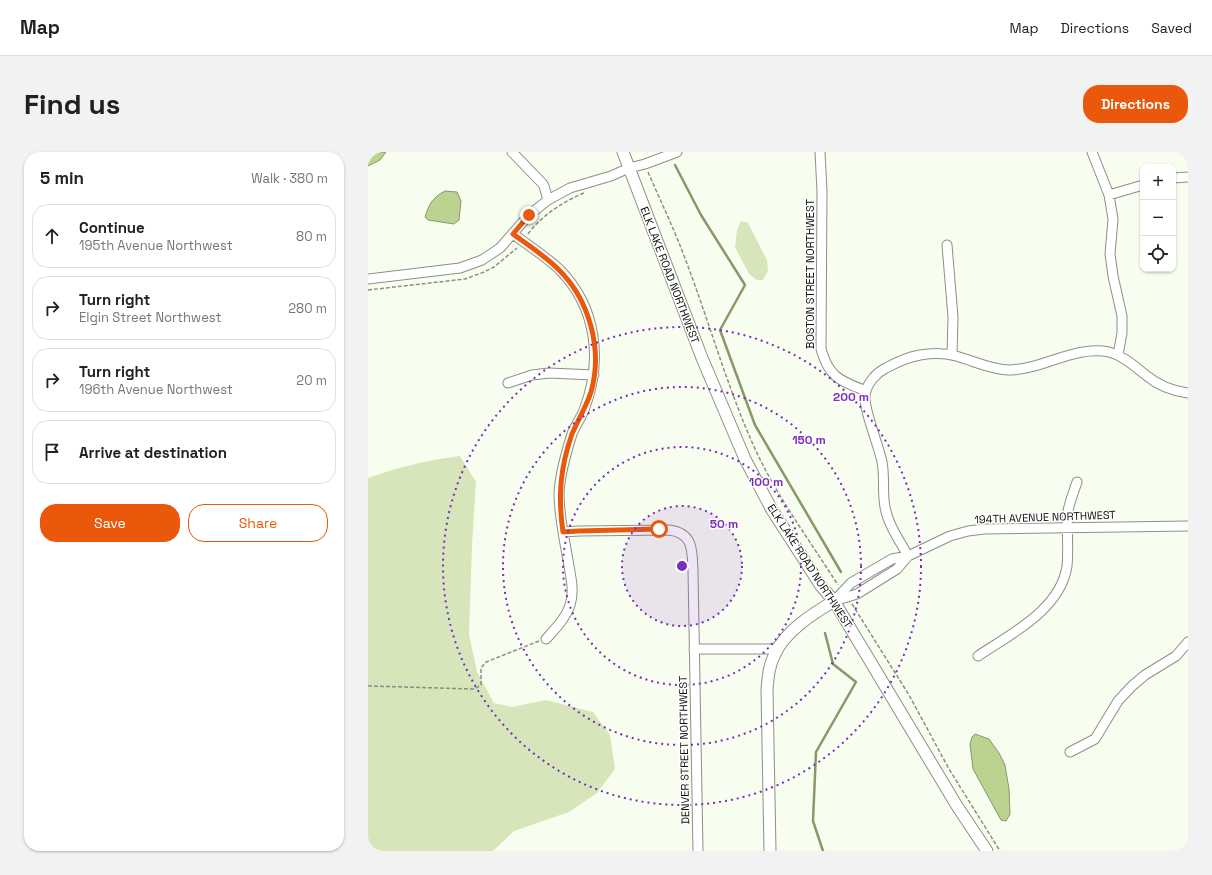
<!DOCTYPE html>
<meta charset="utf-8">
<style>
:root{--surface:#fff;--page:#f2f2f2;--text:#202124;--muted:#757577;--line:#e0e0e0;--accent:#ea580c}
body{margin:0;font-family:"Space Grotesk",sans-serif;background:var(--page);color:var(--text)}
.controls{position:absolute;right:12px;top:12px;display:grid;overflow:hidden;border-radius:8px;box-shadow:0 1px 3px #0004}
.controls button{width:36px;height:36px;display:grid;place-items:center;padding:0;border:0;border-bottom:1px solid var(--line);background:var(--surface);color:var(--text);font:20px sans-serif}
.stop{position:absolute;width:12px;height:12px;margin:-9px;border:3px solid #ea580c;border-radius:50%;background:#fff}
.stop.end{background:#ea580c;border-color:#fff;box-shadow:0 1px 4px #0008}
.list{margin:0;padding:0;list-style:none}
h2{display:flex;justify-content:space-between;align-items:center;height:52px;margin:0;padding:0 16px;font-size:17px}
h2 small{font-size:13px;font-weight:400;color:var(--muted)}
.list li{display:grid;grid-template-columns:26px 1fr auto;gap:12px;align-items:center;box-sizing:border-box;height:64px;margin:0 8px 8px;padding:0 8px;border:1px solid var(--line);border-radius:16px}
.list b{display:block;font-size:15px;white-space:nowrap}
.list p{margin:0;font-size:13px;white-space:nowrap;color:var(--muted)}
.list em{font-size:13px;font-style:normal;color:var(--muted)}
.actions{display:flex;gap:8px;padding:12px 16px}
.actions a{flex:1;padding:9px 0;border:1px solid var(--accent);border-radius:16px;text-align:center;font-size:14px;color:var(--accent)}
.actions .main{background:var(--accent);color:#fff}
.icon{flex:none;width:22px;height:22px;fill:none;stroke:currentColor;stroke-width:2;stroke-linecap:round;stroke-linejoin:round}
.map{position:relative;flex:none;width:820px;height:699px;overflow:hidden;border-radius:16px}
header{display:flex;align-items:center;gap:24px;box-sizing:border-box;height:56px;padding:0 20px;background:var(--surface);border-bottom:1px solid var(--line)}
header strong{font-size:19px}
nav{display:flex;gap:22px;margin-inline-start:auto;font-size:14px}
.intro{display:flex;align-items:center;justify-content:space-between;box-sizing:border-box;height:96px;padding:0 24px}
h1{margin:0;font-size:28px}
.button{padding:10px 18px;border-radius:16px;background:var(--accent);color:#fff;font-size:14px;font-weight:700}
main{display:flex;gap:24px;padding:0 24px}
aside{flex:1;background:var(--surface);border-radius:16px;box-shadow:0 1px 3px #0004}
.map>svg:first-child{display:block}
.green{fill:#d6e5ba}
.water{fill:#bcd291;stroke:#889869}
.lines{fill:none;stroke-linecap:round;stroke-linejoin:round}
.stream{stroke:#889869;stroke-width:2.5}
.minor-casing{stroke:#8c9183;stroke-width:11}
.tertiary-casing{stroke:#8c9183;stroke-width:13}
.path{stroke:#8b8f84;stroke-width:1.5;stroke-dasharray:4 2;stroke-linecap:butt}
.minor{stroke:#fff;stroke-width:9}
.tertiary{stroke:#fff;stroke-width:11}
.route{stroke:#ea580c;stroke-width:5}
.ring{fill:none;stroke:#7b2cbf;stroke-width:2;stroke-dasharray:2 4}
.labels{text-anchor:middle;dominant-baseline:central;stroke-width:3;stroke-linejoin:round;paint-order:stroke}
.street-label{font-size:11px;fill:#0e100b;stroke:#fff}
.centre{fill:#7b2cbf;stroke:#fff;stroke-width:2}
.ring-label{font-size:12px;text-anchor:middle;font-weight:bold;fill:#7b2cbf;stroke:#fff;stroke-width:3;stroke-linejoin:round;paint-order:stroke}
</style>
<header>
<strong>Map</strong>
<nav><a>Map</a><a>Directions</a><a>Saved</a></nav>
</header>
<div class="intro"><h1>Find us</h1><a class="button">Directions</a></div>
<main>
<aside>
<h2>5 min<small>Walk · 380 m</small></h2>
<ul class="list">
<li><svg class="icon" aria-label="ahead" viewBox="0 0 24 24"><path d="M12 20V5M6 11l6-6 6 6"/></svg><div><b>Continue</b><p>195th Avenue Northwest</p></div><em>80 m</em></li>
<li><svg class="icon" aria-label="right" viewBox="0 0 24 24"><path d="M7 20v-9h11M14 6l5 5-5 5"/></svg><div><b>Turn right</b><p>Elgin Street Northwest</p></div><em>280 m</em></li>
<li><svg class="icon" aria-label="right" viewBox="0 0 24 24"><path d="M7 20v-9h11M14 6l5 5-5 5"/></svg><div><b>Turn right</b><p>196th Avenue Northwest</p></div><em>20 m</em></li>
<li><svg class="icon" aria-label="arrive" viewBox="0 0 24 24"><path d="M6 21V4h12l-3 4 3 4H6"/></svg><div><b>Arrive at destination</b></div></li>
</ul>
<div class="actions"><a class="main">Save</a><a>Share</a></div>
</aside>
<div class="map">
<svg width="820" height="699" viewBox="0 0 820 699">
<rect width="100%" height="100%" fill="#f8feef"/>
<path class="green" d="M373,69L380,71L399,108L400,119L395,128H389L381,122L367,95L369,78Z
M92,304L108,330L104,393L101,482L109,520L126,551L144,555L178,548L225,560L242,583L247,617L229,641L201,660L146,679L125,699H0V326C31,315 60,308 92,304Z"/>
<path class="water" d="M0,0H18L12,8L0,14Z
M77,39L89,40L93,49L91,68L86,72L60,68L57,65C61,52 65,45 77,39Z
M607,582L621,587L631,601L637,613L641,637L642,662L638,669L633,668L605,617L602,592L604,585Z"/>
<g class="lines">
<path class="stream" d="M307,13L333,63L377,133L352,178L387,273L473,420
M455,699L445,669L448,600L488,530L465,512L457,481"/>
<defs>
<path id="minor" d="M144,0L174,31L176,34L180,48
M452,0L454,39L453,197C461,226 473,229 498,239
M724,0L741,43L745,67L742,102L745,124L754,164V181L750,203
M805,26L820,25
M741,43L775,33
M145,82C160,93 177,104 191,117C229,155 235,209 216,258C213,266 207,274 204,282C198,301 192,322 191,341C191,364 196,386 200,408C202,422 207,438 202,453C198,466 187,477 178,487
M579,93L585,165L584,203
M0,127L92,116L114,108L132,96L161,63L180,48L202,36L243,24L261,16L277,12L309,0
M140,231L164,223L181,221L226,223
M820,241C805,239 791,234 779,224C766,214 756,204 741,200C706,193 675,218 640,218C621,217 606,209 588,204C577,201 564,201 552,203C540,205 529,210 518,216C508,221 499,231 497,243C495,256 511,294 514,310C517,325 514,340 517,355C520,373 532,389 540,404L582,384L600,379L616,377L820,374
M195,380L211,379L301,378C326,381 324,399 325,419L330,699
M540,404L529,417L489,442L466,449L483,431L524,407Z
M326,497H409
M610,504C643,482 693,457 699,414C701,396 698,377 700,359C702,349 706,339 709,330
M702,600L727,587L750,549L764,534L777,523L808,504L820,490"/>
<path id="tertiary" d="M255,0L334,206L377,307L404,358L453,434L466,449L589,654L619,699
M402,699L399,538C400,525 401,513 407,502C417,479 446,461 466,449"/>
</defs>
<use href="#minor" class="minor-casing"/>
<use href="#tertiary" class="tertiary-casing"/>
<path class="path" d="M280,20C293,50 307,79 318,109C342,172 360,238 388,299C410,346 442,389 470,433
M160,82C173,64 196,49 216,41
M0,138L97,127L116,120L126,115L149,96
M484,452L541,543L581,617L632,699
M0,534L106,537L113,533V516L118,510L171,489"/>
<use href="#minor" class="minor"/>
<use href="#tertiary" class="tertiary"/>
</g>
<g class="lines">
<path class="route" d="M161,63L145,82C160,93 177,104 190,117C222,148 235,198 223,240C218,255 210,268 204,282C192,316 190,345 195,380L211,379L291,377"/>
</g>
<circle cx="314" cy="414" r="60" fill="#7b2cbf" fill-opacity=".12"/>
<g class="ring">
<circle cx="314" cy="414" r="60"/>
<circle cx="314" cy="414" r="119"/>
<circle cx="314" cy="414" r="179"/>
<circle cx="314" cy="414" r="239"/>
</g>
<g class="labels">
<g class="street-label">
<text transform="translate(442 122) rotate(-90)">BOSTON STREET NORTHWEST</text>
<text transform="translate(302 123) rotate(69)">ELK LAKE ROAD NORTHWEST</text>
<text transform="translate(677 365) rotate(-2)">194TH AVENUE NORTHWEST</text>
<text transform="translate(442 414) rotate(57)">ELK LAKE ROAD NORTHWEST</text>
<text transform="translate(316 598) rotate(-91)">DENVER STREET NORTHWEST</text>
</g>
</g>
<circle cx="314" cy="414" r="6" class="centre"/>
<g class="ring-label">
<text x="483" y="249">200 m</text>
<text x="441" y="292">150 m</text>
<text x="398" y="334">100 m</text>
<text x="356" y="376">50 m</text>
</g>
</svg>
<div class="controls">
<button>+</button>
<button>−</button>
<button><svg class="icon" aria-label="locate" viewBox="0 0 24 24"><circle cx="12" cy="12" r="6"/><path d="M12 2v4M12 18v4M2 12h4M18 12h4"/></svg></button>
</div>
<div class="stop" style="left:291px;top:377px"></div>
<div class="stop end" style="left:161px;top:63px"></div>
</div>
</main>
